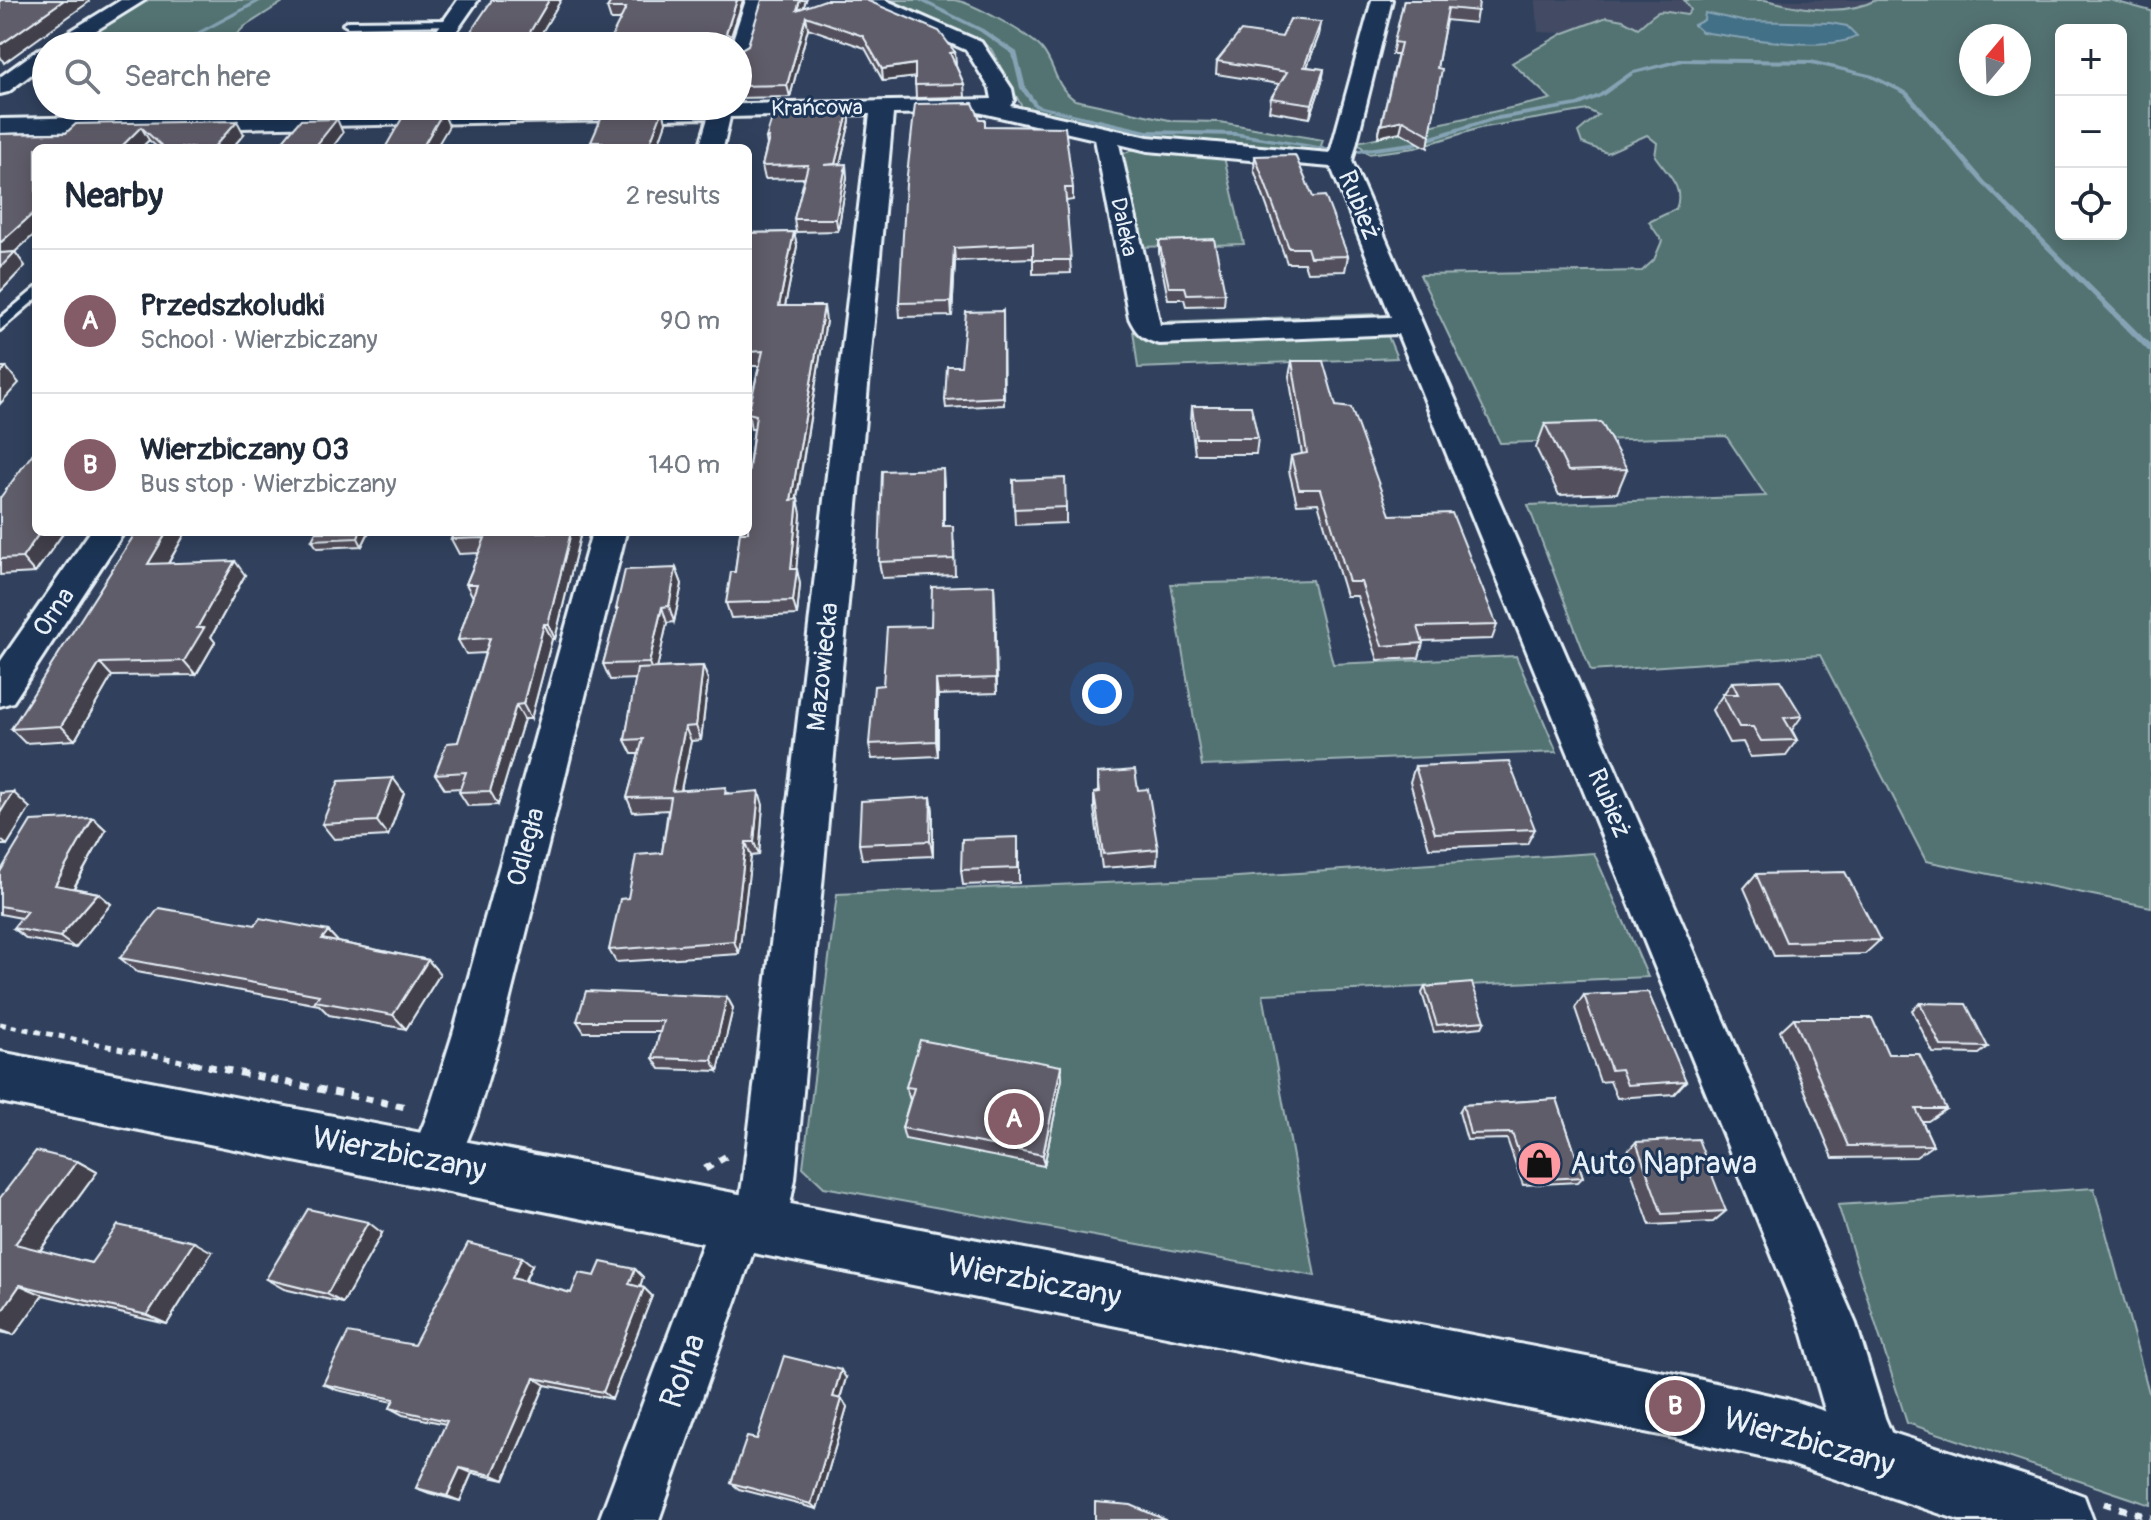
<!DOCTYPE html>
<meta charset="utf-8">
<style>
:root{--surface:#fff;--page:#f2f2f3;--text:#1f2937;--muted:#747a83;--line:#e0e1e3;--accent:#845c67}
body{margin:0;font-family:Pangolin,sans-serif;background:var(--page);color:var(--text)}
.controls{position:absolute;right:24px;top:24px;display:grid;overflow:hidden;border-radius:12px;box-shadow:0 4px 20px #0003}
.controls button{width:72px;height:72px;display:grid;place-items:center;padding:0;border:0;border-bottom:2px solid var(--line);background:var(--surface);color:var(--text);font:40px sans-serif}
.compass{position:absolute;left:1959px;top:24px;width:72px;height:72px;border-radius:50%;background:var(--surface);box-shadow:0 4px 20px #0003;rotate:19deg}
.you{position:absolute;left:1102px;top:694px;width:28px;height:28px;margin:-20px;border:6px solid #fff;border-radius:50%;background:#1a73e8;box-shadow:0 0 0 12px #1a73e833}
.badge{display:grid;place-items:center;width:52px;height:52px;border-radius:50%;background:var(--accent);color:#fff;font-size:26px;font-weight:700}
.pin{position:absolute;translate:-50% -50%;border:4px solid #fff;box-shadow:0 2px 8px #0006}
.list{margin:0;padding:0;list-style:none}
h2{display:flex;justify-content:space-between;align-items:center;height:104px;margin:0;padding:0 32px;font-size:34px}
h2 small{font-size:26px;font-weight:400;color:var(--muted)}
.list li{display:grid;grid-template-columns:52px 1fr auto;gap:24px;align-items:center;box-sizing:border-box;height:144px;padding:0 32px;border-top:2px solid var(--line)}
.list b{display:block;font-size:30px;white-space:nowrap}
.list p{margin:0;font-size:26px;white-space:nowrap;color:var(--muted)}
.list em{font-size:26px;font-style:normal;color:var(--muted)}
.icon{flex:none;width:44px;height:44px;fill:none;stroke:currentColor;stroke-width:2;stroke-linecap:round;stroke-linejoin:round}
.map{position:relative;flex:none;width:2151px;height:1520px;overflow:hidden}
.search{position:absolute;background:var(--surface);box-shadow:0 4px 20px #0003;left:32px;top:32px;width:720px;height:88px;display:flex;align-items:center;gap:20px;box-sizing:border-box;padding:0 28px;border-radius:44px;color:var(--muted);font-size:30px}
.panel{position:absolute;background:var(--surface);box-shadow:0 4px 20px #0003;left:32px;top:144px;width:720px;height:392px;border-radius:12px}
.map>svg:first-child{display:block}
.built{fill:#424c64}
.green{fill:#527372;stroke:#9db2b5;stroke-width:2;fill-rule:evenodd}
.water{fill:#436f87;stroke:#85a3b4;stroke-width:2}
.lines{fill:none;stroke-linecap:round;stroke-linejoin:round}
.stream{fill:#85a3b4;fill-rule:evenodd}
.lane-casing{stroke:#e8f1f8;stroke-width:6}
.street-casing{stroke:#e8f1f8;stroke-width:6}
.secondary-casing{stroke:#e8f1f8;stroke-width:6}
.path-far1{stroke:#e8f1f8;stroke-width:5;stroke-dasharray:6 6;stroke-linecap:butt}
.path{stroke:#e8f1f8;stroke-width:7;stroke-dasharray:8 8;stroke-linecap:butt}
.lane{fill:#1d3557;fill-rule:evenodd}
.street{fill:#1d3557;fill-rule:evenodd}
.secondary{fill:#1d3557;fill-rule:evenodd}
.wall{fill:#53505c;stroke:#e8f1f8;stroke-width:2}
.shaded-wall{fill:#43414b;stroke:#e8f1f8;stroke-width:2}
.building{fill:#605d6b;stroke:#e8f1f8;stroke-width:2}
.labels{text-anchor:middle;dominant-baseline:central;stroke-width:6;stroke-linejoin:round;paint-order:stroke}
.far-street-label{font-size:22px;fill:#e8f1f8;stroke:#1d3557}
.street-label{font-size:26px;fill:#e8f1f8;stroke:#1d3557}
.near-street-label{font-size:32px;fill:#e8f1f8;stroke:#1d3557}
.near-poi-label{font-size:32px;fill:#e8f1f8;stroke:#1d3557;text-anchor:start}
</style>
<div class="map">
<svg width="2151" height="1520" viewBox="0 0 2151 1520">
<rect width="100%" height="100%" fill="#31415d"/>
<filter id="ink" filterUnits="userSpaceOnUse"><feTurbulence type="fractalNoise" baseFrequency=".0125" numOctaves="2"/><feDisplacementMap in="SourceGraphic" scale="16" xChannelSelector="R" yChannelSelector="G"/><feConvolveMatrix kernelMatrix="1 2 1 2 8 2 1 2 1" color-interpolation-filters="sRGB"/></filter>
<g filter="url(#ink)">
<path class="built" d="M1536,0H1684L1691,11L1687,15L1665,11L1638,28L1601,21L1564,33L1538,32Z
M1764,0H1876L1858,6L1820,9L1780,6Z"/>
<path class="green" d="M147,0H286L244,27L225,46H69Z
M891,0C912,0 934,0 954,0C971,2 1031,35 1042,49C1056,66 1054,86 1075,100L1174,121L1220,122L1323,140L1319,152L1149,139L1023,109L991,49L978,40Z
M1684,0C1709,0 1740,0 1765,0C1800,8 1843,17 1876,0H2110L2151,11V907L1926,861L1820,655L1591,671L1528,505L1766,496L1726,436L1500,443L1420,275L1642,271L1654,260L1662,241L1649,222L1676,209C1685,187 1667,174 1655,156L1657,143L1647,135L1607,153L1582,143L1578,132L1598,115L1588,110L1480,128L1415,148L1368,154L1357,142L1551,99L1512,63L1564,33L1607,17L1623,20L1638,28C1664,7 1651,10 1687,15L1691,10ZM2061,30H2121V234H2061ZM1971,36H2019V84H1971Z
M1138,148L1224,157L1244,244L1140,247L1119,155Z
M1379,314L1397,358L1138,368L1132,323Z
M1312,580L1333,664L1516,656L1557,752L1202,766L1171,584Z
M1594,853L1648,977L1263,994L1315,1276L824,1187L803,1167L837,894L1223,878Z
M2094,1188L2151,1400V1505L1907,1423L1838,1205Z"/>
<path class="water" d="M1705,13L1742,21L1830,23L1847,26L1857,36C1831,53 1735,37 1702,32L1694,25L1704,20Z"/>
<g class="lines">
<path class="stream" d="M257,0H264L187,41L182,40Z
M917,0H924L983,29L1017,52L1026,88L1038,105L1147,130L1235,132L1330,148L1327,150L1235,136L1147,134L1034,107L1020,88L1012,54L979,31Z
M1683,58L1811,60L1873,75L1908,92L1985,181L2151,345V351H2148L1981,183L1904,94L1869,77L1811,64L1683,62L1634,74L1603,96L1580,106L1493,121L1413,146L1359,153L1356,151L1359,149L1412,142L1492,117L1577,103L1599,94L1630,72Z"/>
<defs>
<path id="lane" d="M453,20L457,21V25L348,27L343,24L348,21Z
M36,288V299L0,330V318Z"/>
<path id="street" d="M121,0H145L71,46H46Z
M458,0H478L446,46H426Z
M746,0H766L748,56L738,62V46H731Z
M859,0H885L981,42L1012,89L1014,100L1010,106L1148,137L1330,153L1372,0H1392L1352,161L1856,1324L1885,1418L1902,1458L1894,1479L1873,1487L1852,1479L1829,1424L1800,1324L1398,334L1159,344C1142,339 1136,333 1129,318L1095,139L978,112L893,114L795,1179L786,1226L779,1245L760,1252L754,1250L659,1520H599L718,1203L740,1197L743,1179L870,114L730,117L723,148H699L708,118L0,133V119L992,99L990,89L966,50L862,4ZM1119,144L1148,151L1331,167L1391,317L1160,325Z
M46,47V63L8,92L0,94V77L39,49Z
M90,532H124L13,702L0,706V662Z
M592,532H626L501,1034L477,1116L452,1178L434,1185L416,1178L409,1160L427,1116L453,1034Z"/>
<path id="secondary" d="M0,1052L1675,1374L1787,1399L2060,1487L2084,1496L2093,1520H1959L1787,1463L1675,1438L0,1102Z"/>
</defs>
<use href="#lane" class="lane-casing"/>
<use href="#street" class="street-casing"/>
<use href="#secondary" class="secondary-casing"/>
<path class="path-far1" d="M0,1024L201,1065"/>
<path class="path" d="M192,1063L411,1108
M705,1169L727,1156
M2104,1503L2151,1518"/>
<use href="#lane" class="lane"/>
<use href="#street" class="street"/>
<use href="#secondary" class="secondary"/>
</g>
<path class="wall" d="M612,0H743L731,36L620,20H611L607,8Z
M806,0L803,7L955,52V64L964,84L965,97L916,98L915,77L883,81L865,48L808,28L790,97L738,98V51L748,45Z
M1404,0H1479L1475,23L1446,20L1437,68L1430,135L1428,148L1400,132L1378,137L1398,54H1392Z
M1321,22L1319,35L1307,67L1324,69L1322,82L1310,118L1269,111L1271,98L1279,84L1216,74L1217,61Z
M849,109L850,121L840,164L847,177L838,231L796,232L794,219L805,178L765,179L762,166L767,145L766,138Z
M980,119L985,126L1073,188V200L1066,201L1071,273L1033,274V258L955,261L952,316L900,317L899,303Z
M666,122L657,148H593L591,142Z
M76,124L244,134L232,148H158L149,140L141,148H36L15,252L25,266L0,292V134L66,133Z
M1255,156L1313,197L1348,256L1345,271L1307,272L1304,263H1287L1254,170Z
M794,232L797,246L785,306L826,321L797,499L801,514L796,569L800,584L797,615L731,618L726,603L735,572L754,429H751L748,413L759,366H748V233Z
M1159,241L1225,293L1224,305L1186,306L1184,299H1168L1159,253Z
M1003,311L1004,405L946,408L945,400Z
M1292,361L1336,406L1390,515L1497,625L1492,639L1422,641L1423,643L1419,658L1378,660L1357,596H1346L1318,503L1297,504L1289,471L1291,456L1302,454L1289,376Z
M1192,406L1258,438L1256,454H1195L1191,422Z
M1545,424L1627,469L1617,493L1559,495L1536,448Z
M1013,480L1066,507V523L1015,525Z
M944,485V526L954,542L955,575L882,578L879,562Z
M0,498L36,532H64L35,573L0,575Z
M186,532L168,564L245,575L211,637L215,642L196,675L112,676L75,740L25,743L11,729Z
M369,532L362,546L317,548L312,540Z
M581,532L555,639H552L531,719H524L498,805L468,806L459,792L460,788L445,789L435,774L458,742L485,653L466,654L458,640L473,597L466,584L479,553L459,554L451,539Z
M676,568L682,584L674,622L667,623L657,668L703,666L708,680L701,740L691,741L681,790L728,793L763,805L759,855L751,856L739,954L616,962L609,950L628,898L662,853L668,810L633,812L627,798L639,754H632L625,740L636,679L610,680L603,664L617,613L616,609Z
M995,600L997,693L938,695V756L872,759L869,744L883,685L931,626Z
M1732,682L1802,716L1792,730L1797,740L1786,755L1750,757L1743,742L1729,743L1712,710Z
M1415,766L1535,829L1527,844L1429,848L1410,782Z
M1098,773L1138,790L1158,849L1157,864L1102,868L1094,808V793L1098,792Z
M393,778L404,793L388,836L334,839L322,824Z
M0,793L30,808L7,845H0Z
M931,797L933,812V856L862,859L859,844Z
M93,818L106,830L74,888L98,893L111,904L75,948L27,939L13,928L21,918L0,914V906Z
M1019,852V883L963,885L961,870Z
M1756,874L1880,940L1865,954L1774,956L1744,888Z
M255,925L328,931L338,942L428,960L440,974L406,1029L329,1015L319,1005L137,972L120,958Z
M1425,987L1485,1021L1482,1027L1434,1032L1422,993Z
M1584,995L1686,1081L1674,1094L1617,1098L1610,1081L1600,1082L1575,1008Z
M727,997L733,1008L718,1071L660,1069L653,1058L660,1032H584L577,1021Z
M1920,1003L1988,1047L1979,1054L1933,1053L1912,1010Z
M1794,1018L1888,1054L1946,1109L1928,1121H1922L1933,1145L1916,1157L1833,1158L1780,1031Z
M1061,1066L1062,1079L1044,1166L905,1139L902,1128L910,1100L906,1087Z
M1557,1099L1583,1177L1578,1182L1523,1185L1507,1139L1467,1140L1459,1112L1463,1105Z
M1636,1142L1726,1211L1713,1222L1650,1225L1625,1154Z
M77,1161L97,1172L40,1251L91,1263L212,1252L167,1324L43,1295L14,1335L0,1332V1198Z
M382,1233L343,1303L284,1289L266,1279Z
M532,1265L525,1281L571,1293L595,1276L635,1269L643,1277L640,1287L644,1288L652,1296L612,1399L545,1385L504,1480L472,1473L460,1501L429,1493L416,1488L446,1424L403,1415L390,1408L393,1402L337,1390L323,1384L414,1345Z
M846,1378L840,1399L847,1407L817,1509L739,1489L731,1483L757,1439Z"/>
<path class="shaded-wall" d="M64,0H88L89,2L4,63L0,56V45Z
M549,0H561L534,46H525L524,42Z
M737,0H743L728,45L726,33Z
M800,0H806L799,21L797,10Z
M806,16L808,28L790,97L787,85Z
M1321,22L1319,35L1302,80L1304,67Z
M955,52L956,64L951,65L950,53Z
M915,64L917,77L883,81L882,69Z
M1324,69L1322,82L1310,118L1312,104Z
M663,109L666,122L657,148H648Z
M849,109L850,121L837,177L835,164Z
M443,112L449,126L436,148H422Z
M337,119L343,133L332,148H314Z
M1403,120L1400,132L1378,137L1381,125Z
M237,121L244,134L232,148H213Z
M141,127L149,140L141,148H120Z
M846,164L847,177L838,231L836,219Z
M36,211V233L15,252L25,266L0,292V243Z
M794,232L797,246L782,321L779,306Z
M954,248L955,261L952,316L951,302Z
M824,306L826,321L794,514L791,500Z
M6,367L19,383L0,404V374Z
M943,469L944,485V542L943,526Z
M798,499L801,514L795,584L791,569Z
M40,532H64L35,573L22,558Z
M167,532H186L159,579L148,564Z
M360,532H369L362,546L358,538Z
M571,532H581L555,639L548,624Z
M235,561L245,575L211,637L215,642L196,675L184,661L197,628Z
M676,568L682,584L674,622L669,606Z
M797,569L800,584L797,615L793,601Z
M994,585L995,600L997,693L996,678Z
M662,607L667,623L655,678L649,663Z
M544,624L552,639L531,719L523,704Z
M100,663L112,676L75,740L61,726Z
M703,666L708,680L701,740L696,726Z
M936,680L938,695V756L936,741Z
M516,705L524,719L498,805L490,791Z
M685,727L691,741L678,804L672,791Z
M393,778L404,793L388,836L377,821Z
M759,791L763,805L759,855L754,842Z
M13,792L30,808L7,845L0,839V813Z
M931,797L933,812V856L930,841Z
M93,818L106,830L69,896L55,885Z
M746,842L751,856L739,954L734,941Z
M98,893L111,904L75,948L60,937Z
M328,931L341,945L322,939Z
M428,960L440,974L406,1029L393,1015Z
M727,997L733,1008L718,1071L712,1060Z
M1061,1066L1062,1079L1044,1166L1043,1155Z
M77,1161L97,1172L37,1254L15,1244Z
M368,1222L382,1233L343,1303L327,1294Z
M194,1242L212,1252L167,1324L147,1315Z
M522,1257L532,1265L522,1286L512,1278Z
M635,1269L643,1277L638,1292L629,1284Z
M20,1285L43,1295L14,1335L0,1330V1314Z
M644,1288L652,1296L612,1399L603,1392Z
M841,1370L846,1378L838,1404L833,1397Z
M534,1378L545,1385L504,1480L492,1475Z
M842,1399L847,1407L817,1509L811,1504Z
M460,1468L472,1473L460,1501L447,1496Z"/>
<path class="building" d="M0,0H64L0,45Z
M492,0H549L524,42H519L517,46H461Z
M612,0H737L726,33L733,37L734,46H607L626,8H607Z
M762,0H800L797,10L825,0H866L939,31L955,52L950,53L964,84L915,85V64L882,69L863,36L806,16L787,85L738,86V51L748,45Z
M1404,0H1479L1478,11L1448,8L1437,68L1442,69L1430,135L1403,120L1381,125L1401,43L1394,42Z
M1290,19L1321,22L1304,67L1324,69L1312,104L1271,98L1287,72L1217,61L1241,31L1282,37Z
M973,103L980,119H985V126L1065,127L1073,188H1065L1071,260H1033V244L954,248L951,302L899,303L906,184L915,104Z
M663,109L648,148H601L603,142H591L604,112Z
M775,109H849L835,164L824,165L846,164L836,219H794L808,165L762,166L769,138H766Z
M443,112L422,148H385L405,113Z
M337,119L314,148H277L300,120Z
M237,121L213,148H164L141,127L120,148H36V211L0,243V134L66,133L76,124Z
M1295,155L1313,197L1325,196L1348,256L1310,257L1307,248H1289L1255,156Z
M794,232L779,306H824L791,500L798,499L791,569H797L793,601L726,603L731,572H735L740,532H748V475L756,415L748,413L763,351L748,352V233Z
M1214,239L1225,293L1187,294L1185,287H1169L1159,241Z
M15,252L0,268V253Z
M1003,311V397L945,400L947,366H961L966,312Z
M1292,361H1323L1336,406L1351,408L1390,515L1452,513L1497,625L1418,627L1423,643L1382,646L1361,582H1349L1321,489H1299L1291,456L1307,453Z
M0,367H6L0,374Z
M1192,406H1251L1258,438H1196Z
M1601,422L1627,469L1568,471L1545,424Z
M36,449V532H40L22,558L0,559V498Z
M943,469V526H953L954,559L879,562L882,471Z
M1065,478L1066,507L1014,509L1013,480Z
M136,532H167L148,564L235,561L197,628H204L184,661L100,663L61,726L11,729Z
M316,532H360L358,538L312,540Z
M454,532H571L548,624H544L523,704L516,705L490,791L459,792L466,772L435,774L447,743L458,742L490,638L458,640L477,584H466L485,538L451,539Z
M676,568L669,606L662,607L649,663L603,664L618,609H616L625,570Z
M994,585L996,678L936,680V741L869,744L874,686L883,685L887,627L931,626L932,587Z
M703,666L696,726L685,727L672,791L726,787L725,794L759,791L754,842H746L734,941L609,950L620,899L628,898L636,855L662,853L671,797L627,798L643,739L625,740L637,669Z
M1780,680L1802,716L1784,718L1797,740L1761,741L1753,727H1739L1722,694H1738L1732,682Z
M1509,762L1535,829L1435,833L1415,766Z
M1135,770L1138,790L1148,789L1158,849L1103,854L1094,793L1100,792L1098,773Z
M393,778L377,821L322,824L339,781Z
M13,792L0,813V793Z
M931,797L930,841L859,844L861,801Z
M93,818L55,885L98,893L60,937L13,928L27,911L0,906V872L31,821Z
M1018,837V868L961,870L962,839Z
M1845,872L1880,940L1786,942L1756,874Z
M159,908L255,925L260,918L328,931L322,939L428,960L393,1015L315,1001L319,995L120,958Z
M1472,983L1485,1021L1437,1025L1425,987Z
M586,991L727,997L712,1060L653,1058L663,1021H577Z
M1648,992L1686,1081L1627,1085L1621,1069L1611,1070L1584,995Z
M1920,1003L1966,1004L1988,1047L1941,1046Z
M1794,1018H1872L1888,1054H1919L1946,1109H1916L1933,1145L1848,1146Z
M920,1040L1061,1066L1043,1155L902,1128L914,1088L906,1087Z
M1557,1099L1583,1177L1528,1180L1512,1133L1470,1134L1463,1105Z
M1698,1139L1726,1211L1662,1214L1636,1142Z
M36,1151L77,1161L15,1244L91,1263L118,1225L194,1242L147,1315L20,1285L0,1314V1198Z
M308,1209L368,1222L327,1294L266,1279Z
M468,1243L522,1257L512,1278L571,1293L579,1273L595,1276L601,1262L635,1269L629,1284L644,1288L603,1392L534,1378L492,1475L460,1468L447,1496L416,1488L447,1421L390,1408L394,1399L323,1384L348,1333L414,1345Z
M784,1356L841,1370L833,1397L842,1399L811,1504L731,1483L747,1437L757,1439Z
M1095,1502L1131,1505L1166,1520H1095Z"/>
</g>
<defs>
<symbol id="shop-disc" viewBox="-11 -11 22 22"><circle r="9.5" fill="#ff9aa2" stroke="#1d3557"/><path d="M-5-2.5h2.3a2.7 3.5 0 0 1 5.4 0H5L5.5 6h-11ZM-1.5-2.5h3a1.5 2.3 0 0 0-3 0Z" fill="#111"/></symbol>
</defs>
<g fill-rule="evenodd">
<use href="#shop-disc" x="1514" y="1138" width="51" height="51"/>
</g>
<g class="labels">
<g class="far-street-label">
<text transform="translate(817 108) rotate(-1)">Krańcowa</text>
<text transform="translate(1124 227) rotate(78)">Daleka</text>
</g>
<g class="street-label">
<text transform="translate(1359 205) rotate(68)">Rubież</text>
<text transform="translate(54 612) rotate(-56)">Orna</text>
<text transform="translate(823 667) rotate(-84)">Mazowiecka</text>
<text transform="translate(1609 803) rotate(67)">Rubież</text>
<text transform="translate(526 847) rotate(-75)">Odległa</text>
</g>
<g class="near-street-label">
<text transform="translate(399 1154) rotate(11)">Wierzbiczany</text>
<text transform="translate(1034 1281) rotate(11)">Wierzbiczany</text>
<text transform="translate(683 1371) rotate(-70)">Rolna</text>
<text transform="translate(1809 1442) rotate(16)">Wierzbiczany</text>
</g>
<g class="near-poi-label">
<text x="1570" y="1164">Auto Naprawa</text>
</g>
</g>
</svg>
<div class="controls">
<button>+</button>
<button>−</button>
<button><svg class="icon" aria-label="locate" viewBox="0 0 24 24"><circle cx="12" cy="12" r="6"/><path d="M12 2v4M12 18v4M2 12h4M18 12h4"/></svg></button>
</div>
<svg class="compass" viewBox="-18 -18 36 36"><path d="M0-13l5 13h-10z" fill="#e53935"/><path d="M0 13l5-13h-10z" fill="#747a83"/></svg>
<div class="you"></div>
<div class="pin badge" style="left:1014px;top:1119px">A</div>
<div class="pin badge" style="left:1675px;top:1406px">B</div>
<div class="search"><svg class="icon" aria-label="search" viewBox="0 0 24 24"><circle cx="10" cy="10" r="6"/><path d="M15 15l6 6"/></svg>Search here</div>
<section class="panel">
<h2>Nearby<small>2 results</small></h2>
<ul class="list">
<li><span class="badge">A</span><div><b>Przedszkoludki</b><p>School · Wierzbiczany</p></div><em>90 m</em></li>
<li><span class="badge">B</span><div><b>Wierzbiczany 03</b><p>Bus stop · Wierzbiczany</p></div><em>140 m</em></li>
</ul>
</section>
</div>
